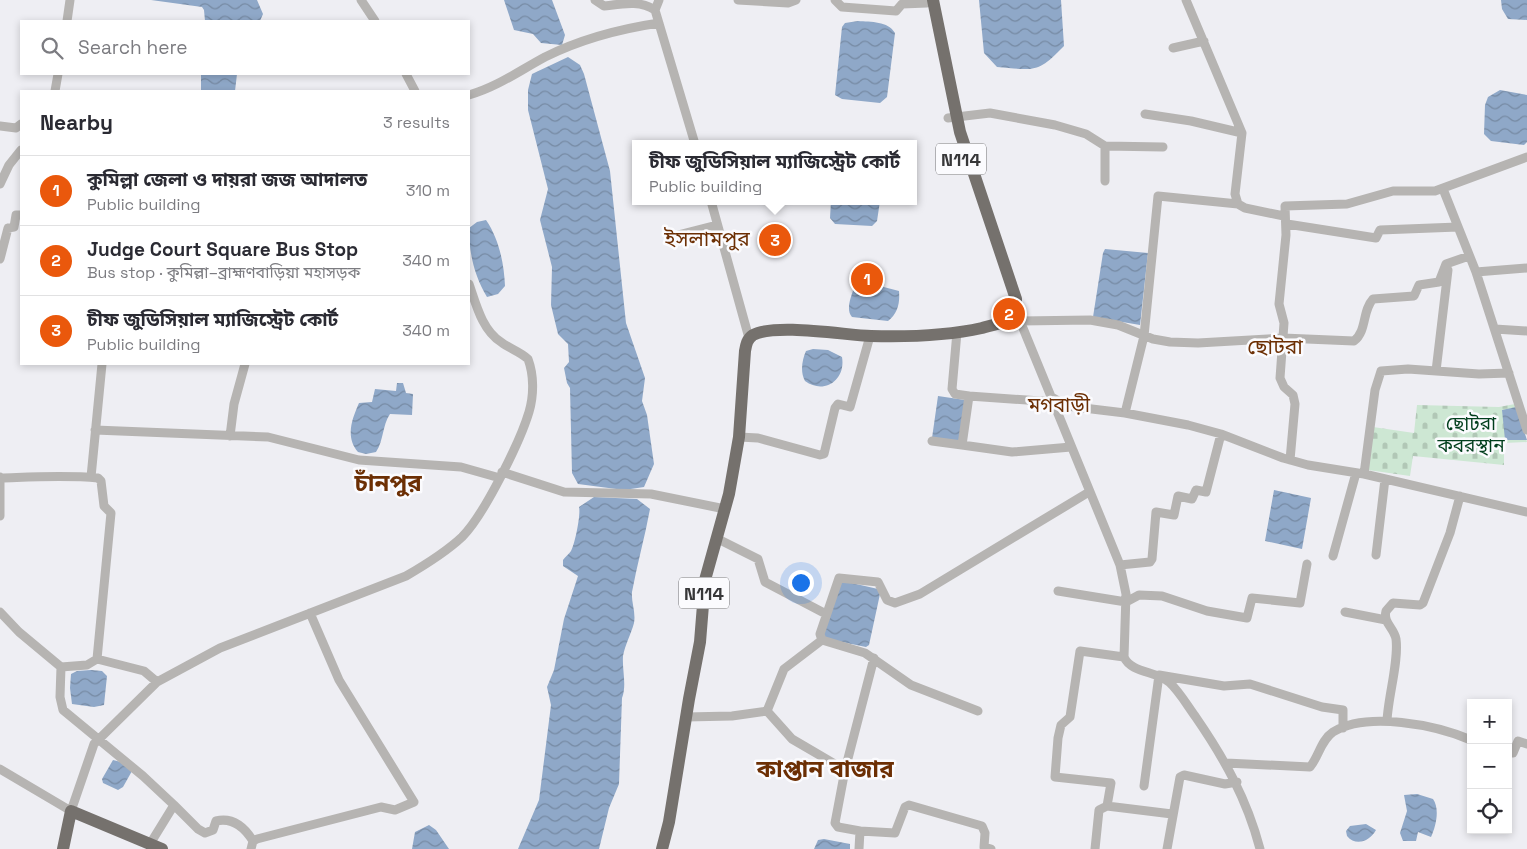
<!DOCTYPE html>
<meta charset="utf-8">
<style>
:root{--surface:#fff;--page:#f2f2f3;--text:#2b2b33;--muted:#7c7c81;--line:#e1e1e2;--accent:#ea580c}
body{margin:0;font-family:"Space Grotesk","Noto Sans Bengali",sans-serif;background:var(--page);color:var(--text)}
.controls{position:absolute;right:15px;bottom:15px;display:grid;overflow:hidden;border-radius:0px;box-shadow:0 2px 8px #0003}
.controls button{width:45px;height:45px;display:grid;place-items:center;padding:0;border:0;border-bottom:1px solid var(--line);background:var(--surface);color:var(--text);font:25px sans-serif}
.you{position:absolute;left:800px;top:582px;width:18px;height:18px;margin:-12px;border:4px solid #fff;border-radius:50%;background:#1a73e8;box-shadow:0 0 0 8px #1a73e833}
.badge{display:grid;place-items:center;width:32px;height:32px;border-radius:50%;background:var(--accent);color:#fff;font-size:16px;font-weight:700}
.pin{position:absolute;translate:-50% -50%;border:2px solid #fff;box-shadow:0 1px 5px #0006}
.popup{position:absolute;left:632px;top:140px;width:285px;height:65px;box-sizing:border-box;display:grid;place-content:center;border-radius:0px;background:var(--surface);filter:drop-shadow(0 1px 4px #0005);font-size:16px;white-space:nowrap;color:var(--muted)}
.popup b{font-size:19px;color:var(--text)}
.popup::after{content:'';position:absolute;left:50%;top:100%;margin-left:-10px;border:10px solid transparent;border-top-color:var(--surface)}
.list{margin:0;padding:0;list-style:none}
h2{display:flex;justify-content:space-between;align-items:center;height:65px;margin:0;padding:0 20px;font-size:21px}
h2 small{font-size:16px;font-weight:400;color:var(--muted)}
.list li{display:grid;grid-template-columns:32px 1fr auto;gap:15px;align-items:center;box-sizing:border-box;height:70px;padding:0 20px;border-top:1px solid var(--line)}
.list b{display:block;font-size:19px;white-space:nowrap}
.list p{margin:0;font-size:16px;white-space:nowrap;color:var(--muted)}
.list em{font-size:16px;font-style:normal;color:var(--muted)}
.icon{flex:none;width:28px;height:28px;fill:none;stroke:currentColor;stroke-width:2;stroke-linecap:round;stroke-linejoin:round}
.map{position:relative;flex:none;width:1527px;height:849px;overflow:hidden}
.search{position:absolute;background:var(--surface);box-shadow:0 2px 8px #0003;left:20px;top:20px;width:450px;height:55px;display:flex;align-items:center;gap:12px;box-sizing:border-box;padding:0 18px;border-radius:0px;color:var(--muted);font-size:19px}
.panel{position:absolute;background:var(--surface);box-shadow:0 2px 8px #0003;left:20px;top:90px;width:450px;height:275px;border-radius:0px}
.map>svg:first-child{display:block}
.cemetery{fill:url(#cemetery-stones)}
.water{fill:url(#water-waves)}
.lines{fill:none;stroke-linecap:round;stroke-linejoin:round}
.minor{stroke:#b6b4b2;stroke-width:9}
.highway{stroke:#75716d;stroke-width:12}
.labels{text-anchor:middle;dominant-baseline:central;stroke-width:5;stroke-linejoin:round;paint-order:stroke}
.shield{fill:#fbfbfe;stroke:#727274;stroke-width:1}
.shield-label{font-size:18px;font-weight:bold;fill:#373739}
.park-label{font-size:19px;fill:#003e1c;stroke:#fbfbfe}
.neighbourhood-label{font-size:20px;fill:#6c2f04;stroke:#fbfbfe}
.quarter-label{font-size:21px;fill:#6c2f04;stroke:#fbfbfe}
.district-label{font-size:24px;font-weight:bold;fill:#6c2f04;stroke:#fbfbfe}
</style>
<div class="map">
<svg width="1527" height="849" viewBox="0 0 1527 849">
<defs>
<pattern id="cemetery-stones" width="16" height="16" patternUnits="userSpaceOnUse" patternTransform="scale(1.25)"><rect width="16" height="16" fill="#cde7d3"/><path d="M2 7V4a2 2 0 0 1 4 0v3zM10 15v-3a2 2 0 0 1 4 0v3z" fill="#b1c7b6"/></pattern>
<pattern id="water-waves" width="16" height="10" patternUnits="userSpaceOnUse" patternTransform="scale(1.25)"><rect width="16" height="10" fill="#8fa8c8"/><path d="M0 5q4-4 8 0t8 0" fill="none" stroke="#768aa3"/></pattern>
</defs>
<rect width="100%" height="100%" fill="#eeeef3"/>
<path class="cemetery" d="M1515,404L1527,442L1504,443V465L1413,456L1410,476L1368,470L1373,427L1414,433L1417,405L1499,407Z"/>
<path class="water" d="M151,0H257L263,14L260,21H205L204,10L202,7Z
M504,0H552L565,35L562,45L541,43L533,34L514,30Z
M979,0H1061L1064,46C1037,74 1035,70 997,67L984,53Z
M1501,0H1527V20L1508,19L1502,9Z
M858,21C871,22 888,21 895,33L887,97L880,103L842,99L835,95L842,27L845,23Z
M568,57L580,65L584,74L610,171L626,323L645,378L642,401L647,415L654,464L644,487L624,490L578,484L572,473L570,388L567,383L564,368L569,362L568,344L558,334L551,305L552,267L540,220L548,189L528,110V90L532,74Z
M201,74H237L235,91H201Z
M1500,90L1527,95V142L1524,145L1491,141L1484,134L1485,105L1488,97Z
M831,201H880L877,221L872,226L835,224L830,218Z
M486,220C499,239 504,263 505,286L498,294L487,297C474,275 469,253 469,228L477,222Z
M1105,249L1148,253L1140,325L1093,317L1103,253Z
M857,280L899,291C900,303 898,313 888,321L852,317C844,308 854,290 857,280Z
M813,349L828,350L842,357C846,380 824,395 805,381C800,372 802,360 806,351Z
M397,383H403L406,393L413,394L412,415L390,414C382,426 384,440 376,452L366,454L358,452C345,437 352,419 359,403L372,402L375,389L396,391Z
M938,396L965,400L960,442L932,438Z
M1516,407L1527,440H1505L1502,410Z
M1274,490L1311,498L1302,549L1265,541Z
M594,497L637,499L650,509C645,537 637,564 632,592C631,602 636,612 634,623C631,634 625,645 623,656C622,670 627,685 622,698L619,784L609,808L599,849H518L539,800L551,705L547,687L554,670L564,619L578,576L563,566V560C565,557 569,554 571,551C575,544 581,514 579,507Z
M843,581L878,589L880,594L869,645L866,647L827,639L823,635L840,583Z
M91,670L102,671L107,676L104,705L94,707L72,704L70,688L71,674L77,671Z
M113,760L121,762L132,771L123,787L118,790L103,783L102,779Z
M1417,794L1433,799C1440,809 1436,826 1431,837L1418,832L1416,841H1403L1400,833L1407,811L1404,795Z
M1366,824L1376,830C1370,841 1356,847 1347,836L1346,831L1350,826Z
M429,825L436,830L449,849H412L415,832Z
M824,839L850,844V849H814L818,840Z"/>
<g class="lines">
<path class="minor" d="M361,0L375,21
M595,0L604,6C622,4 640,0 655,10L695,144
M738,0L788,3L796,0
M835,0L842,7L896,11L902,4L927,3
M1186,0L1242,133L1235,194L1238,204L1245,208L1284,216
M655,10L659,0
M67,21L70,0
M1173,48L1204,41
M406,74L415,91
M55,91L58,74
M469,95C497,87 519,71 545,57C581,39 619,29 659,23
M1145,114L1191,121L1242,133
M948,118L990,113L1055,125L1086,134L1105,146V181
M0,126L16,128L21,124
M1105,146L1163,147
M0,184L9,165L21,150
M1443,189L1476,272L1527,430
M711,201L749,338
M1287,224L1376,238L1380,230L1458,227
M670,237L717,225
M0,259L8,228L14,227L16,215H21
M1476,272L1527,268
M1016,311L1120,565L1126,594L1124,657C1131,673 1156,671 1169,682C1179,691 1187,705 1195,716C1224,758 1247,799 1260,849
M1021,321L1090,320L1118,325L1153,339L1170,342L1198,343L1283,338L1354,341C1367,331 1362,311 1373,299L1414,296L1419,285L1439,282L1446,264L1469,256
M1495,329L1527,331
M1436,371L1448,270
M969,396L1055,402
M1053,398L1067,406L1125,413L1188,425L1221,434L1283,458L1308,465L1364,474L1527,512
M1125,413L1144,336L1158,196L1238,204
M95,430L268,437L359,460L461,467L500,478
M230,436L234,404L245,364
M739,437L758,438L820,455L824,454L835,408L838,404L850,407L870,336
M932,441L962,445L969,396L955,394L952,389L957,332
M962,445L1012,452L1071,447
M1290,460L1295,404L1293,395L1284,387L1280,378L1284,323L1279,304L1286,235L1285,206L1347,204L1393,191H1435L1527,157
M502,472L564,492L651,494L725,509
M1364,474L1375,390L1381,371L1408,369L1479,374L1509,373
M0,477V516
M91,477L102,364
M0,478C33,477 66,475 98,478L101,481L104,506L111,513L97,659L144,671L157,682
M716,538L758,559L765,582L826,614
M1376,555L1385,479
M1333,556L1356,473
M1120,565L1150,562L1152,559L1156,512L1174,515L1178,496L1192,499L1196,490L1206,492L1221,434
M1058,591L1126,602L1139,595L1162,596L1207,611L1247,618L1252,598L1300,603L1307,564
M0,612L19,632L61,667L60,697L63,710L143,776L174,805L150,844
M1345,612L1386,620
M822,640L820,634L839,578L878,582L887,600L895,603L920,594L1089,492
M822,640L865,653L911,685L978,711
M61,667L87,665L97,659
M767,711L784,669L822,640
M686,717L732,716L767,711L792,739L845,770L835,823L838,827L860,831L859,849
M1387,721C1388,697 1399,661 1396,639C1394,628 1383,623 1386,611L1393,603L1420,605L1423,603L1450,533L1460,496
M1508,752L1513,753L1518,741L1527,744
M1226,763L1310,767C1319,756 1321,740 1333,732C1367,711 1436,725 1471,740
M0,769L71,811L94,744L157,682L220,648L406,576C425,565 446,552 462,537C484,515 520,442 529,412C534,395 534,375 528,359C519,351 510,349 501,342C482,330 476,304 469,284
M845,770L874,658
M1144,786L1159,675L1224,686L1250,684L1322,707L1343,710V728
M174,805L198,829L205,833L213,830L216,821C233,817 245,828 253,841
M1107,806L1172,814
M860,831L895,833L905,807L909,805L982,826L985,833L984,847L991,849
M251,849L253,841L257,839L381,807L395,810L414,802L339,680L310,613
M1095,849L1099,810L1107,806L1111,783L1055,777L1058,738L1061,725L1070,717L1080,651L1124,657
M1167,849L1180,777L1184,775L1225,784L1237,782"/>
<path class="highway" d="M63,849L71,811L162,849
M662,849L669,822L689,699L700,642L705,580L729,494L739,437L745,351C746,345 747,339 753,335C776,323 844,335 871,336C908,337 946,336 982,328C992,325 1010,322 1016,313V299L960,132L933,0"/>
</g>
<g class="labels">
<g class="shield">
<rect x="936" y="143.5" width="50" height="31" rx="4"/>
<rect x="679" y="577.5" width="50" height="31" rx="4"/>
</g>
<g class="shield-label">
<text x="961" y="159">N114</text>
<text x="704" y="593">N114</text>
</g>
<g class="park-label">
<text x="1471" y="423">ছোটরা<tspan x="1471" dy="22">কবরস্থান</tspan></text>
</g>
<g class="neighbourhood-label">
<text x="1059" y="405">মগবাড়ী</text>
</g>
<g class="quarter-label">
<text x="707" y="238">ইসলামপুর</text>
<text x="1275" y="346">ছোটরা</text>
</g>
<g class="district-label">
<text x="388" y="482">চাঁনপুর</text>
<text x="825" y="768">কাপ্তান বাজার</text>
</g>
</g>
</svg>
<div class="controls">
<button>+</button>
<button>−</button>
<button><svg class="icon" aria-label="locate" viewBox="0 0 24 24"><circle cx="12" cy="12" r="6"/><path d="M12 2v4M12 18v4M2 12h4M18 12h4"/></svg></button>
</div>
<div class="you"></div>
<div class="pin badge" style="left:867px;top:279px">1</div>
<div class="pin badge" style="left:1009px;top:314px">2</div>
<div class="pin badge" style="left:775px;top:240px">3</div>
<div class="popup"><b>চীফ জুডিসিয়াল ম্যাজিস্ট্রেট কোর্ট</b>Public building</div>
<div class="search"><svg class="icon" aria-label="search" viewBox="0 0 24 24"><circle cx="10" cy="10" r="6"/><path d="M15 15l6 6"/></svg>Search here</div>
<section class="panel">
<h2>Nearby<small>3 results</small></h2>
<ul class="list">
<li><span class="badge">1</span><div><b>কুমিল্লা জেলা ও দায়রা জজ আদালত</b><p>Public building</p></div><em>310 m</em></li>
<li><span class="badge">2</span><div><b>Judge Court Square Bus Stop</b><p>Bus stop · কুমিল্লা–ব্রাহ্মণবাড়িয়া মহাসড়ক</p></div><em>340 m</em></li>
<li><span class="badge">3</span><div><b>চীফ জুডিসিয়াল ম্যাজিস্ট্রেট কোর্ট</b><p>Public building</p></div><em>340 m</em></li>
</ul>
</section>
</div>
